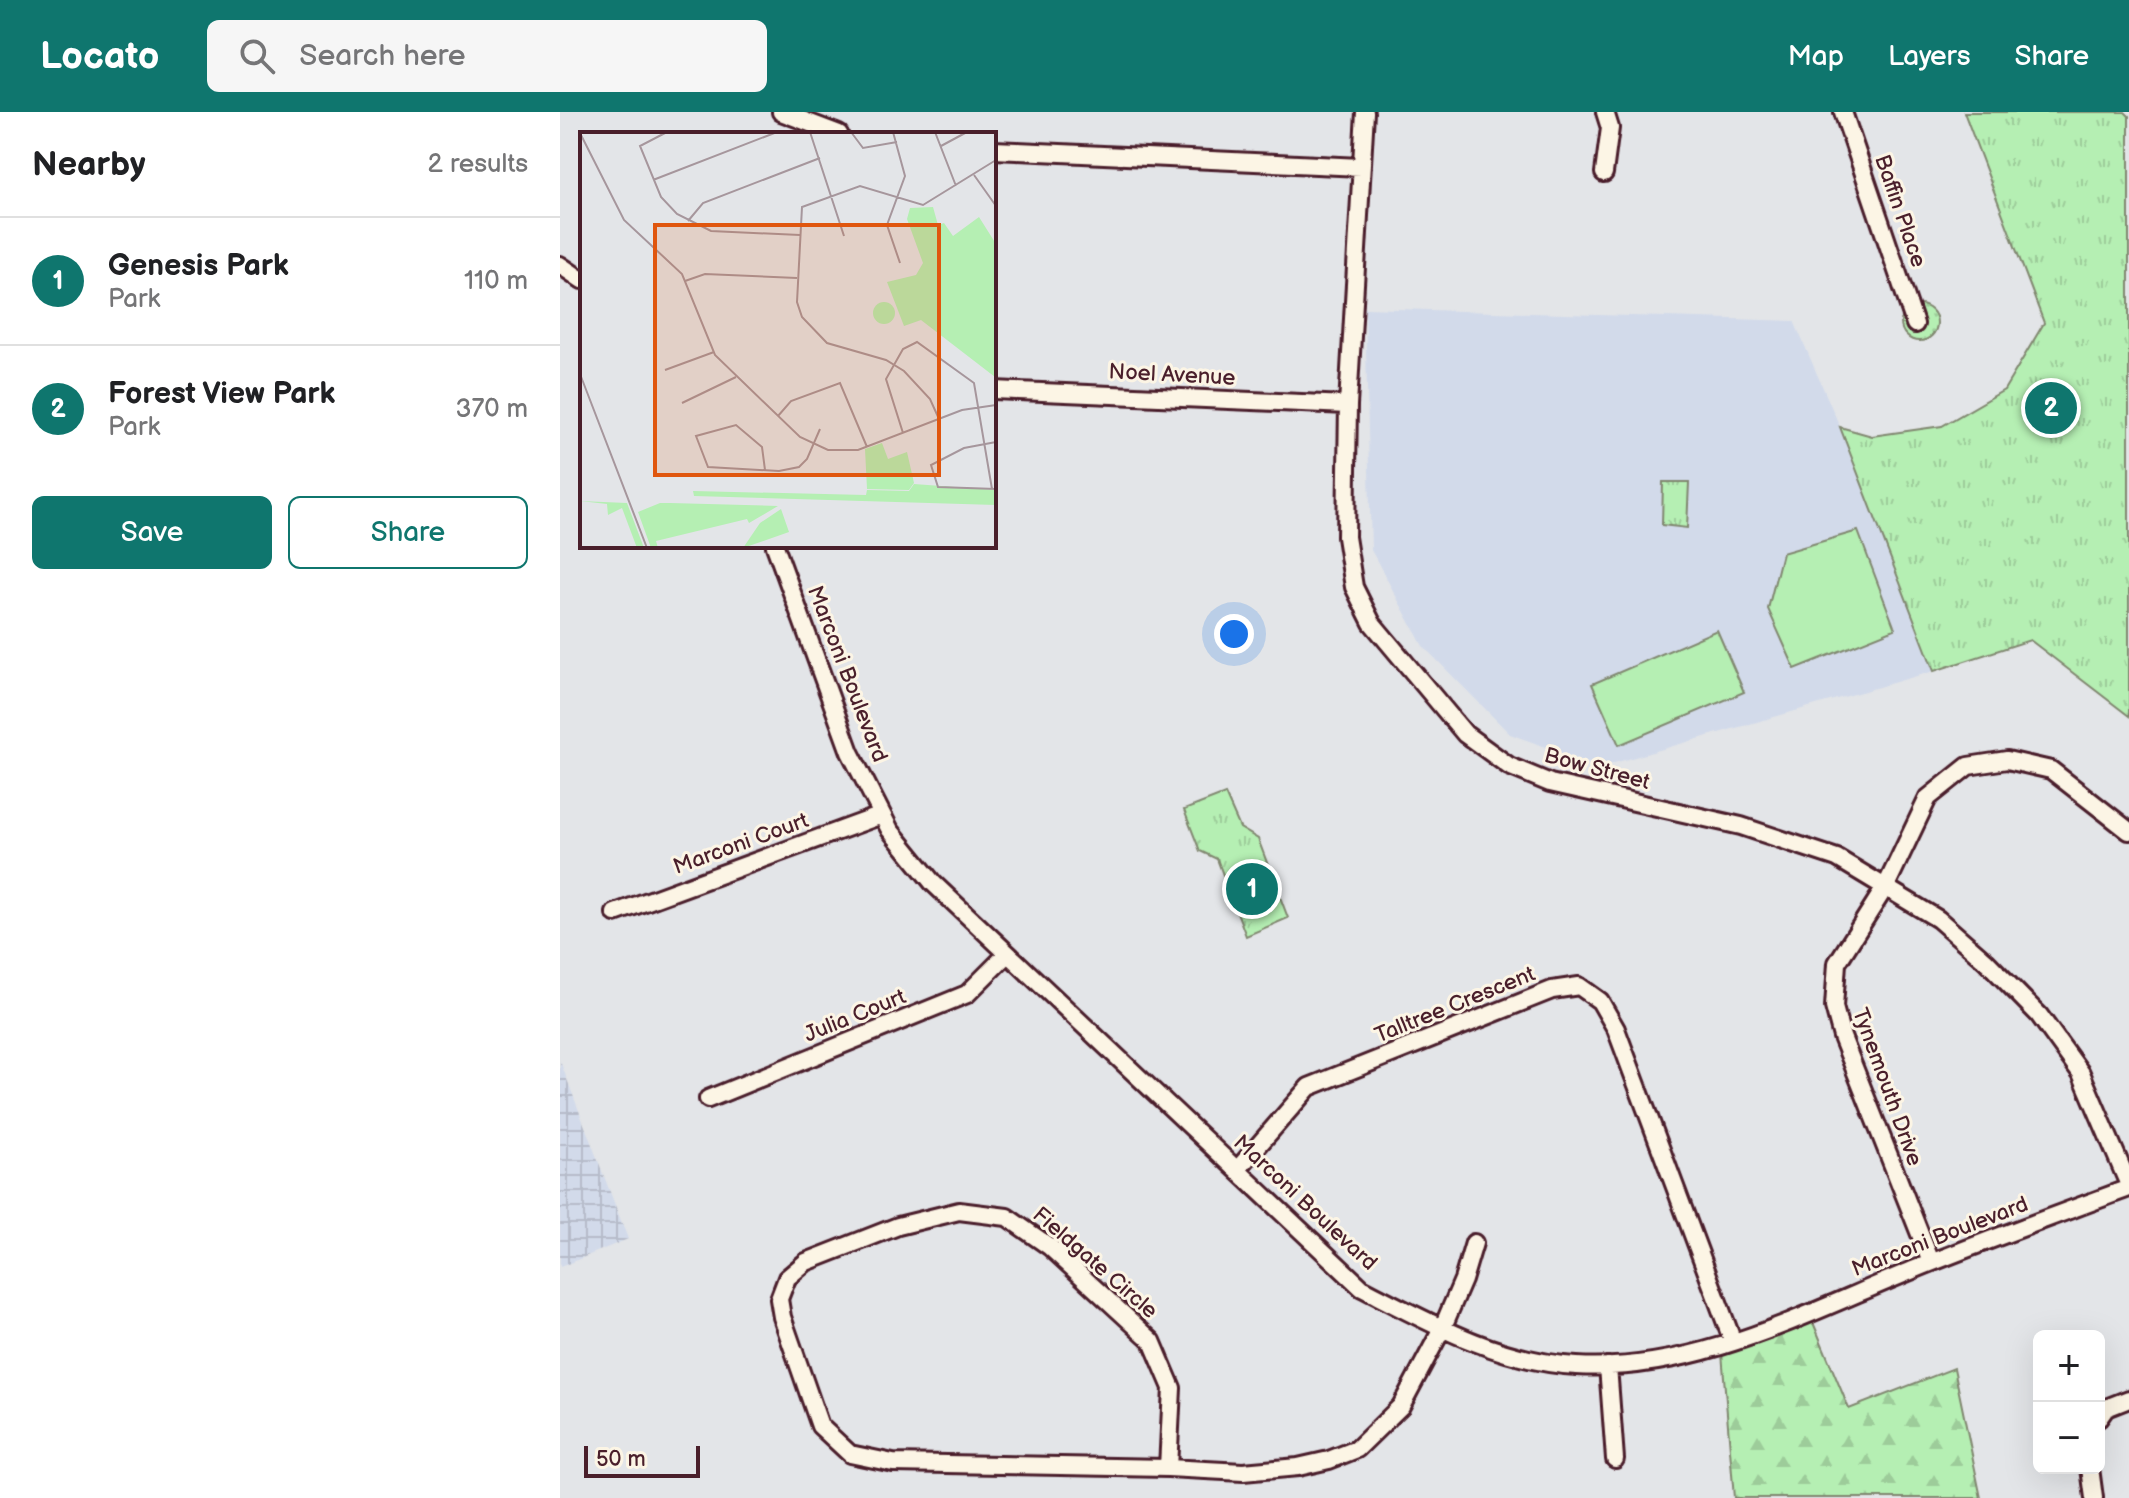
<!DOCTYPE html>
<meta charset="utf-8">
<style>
:root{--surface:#fff;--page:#f6f6f6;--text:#202124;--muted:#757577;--line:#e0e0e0;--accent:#0f766e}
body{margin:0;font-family:"Balsamiq Sans",sans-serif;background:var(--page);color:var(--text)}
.controls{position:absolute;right:24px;bottom:24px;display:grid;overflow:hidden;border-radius:12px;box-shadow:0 8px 32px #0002}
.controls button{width:72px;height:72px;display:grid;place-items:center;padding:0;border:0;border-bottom:2px solid var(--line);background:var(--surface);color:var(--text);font:40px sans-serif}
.scale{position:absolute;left:24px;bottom:20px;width:116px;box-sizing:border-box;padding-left:8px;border:4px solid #4a1f2b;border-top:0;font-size:22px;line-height:28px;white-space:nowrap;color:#4a1f2b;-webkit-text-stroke:6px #fcf5e5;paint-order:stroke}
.you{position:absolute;left:674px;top:522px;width:28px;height:28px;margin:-20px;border:6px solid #fff;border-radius:50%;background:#1a73e8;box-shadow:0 0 0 12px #1a73e833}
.badge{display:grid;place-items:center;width:52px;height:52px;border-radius:50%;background:var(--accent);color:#fff;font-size:26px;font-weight:700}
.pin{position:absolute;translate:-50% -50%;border:4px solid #fff;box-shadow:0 2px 8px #0006}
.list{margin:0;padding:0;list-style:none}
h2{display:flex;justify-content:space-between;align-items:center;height:104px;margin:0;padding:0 32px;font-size:34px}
h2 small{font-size:26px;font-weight:400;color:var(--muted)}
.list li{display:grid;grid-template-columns:52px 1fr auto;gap:24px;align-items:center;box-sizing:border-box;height:128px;padding:0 32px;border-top:2px solid var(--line)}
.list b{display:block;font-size:30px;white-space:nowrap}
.list p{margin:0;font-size:26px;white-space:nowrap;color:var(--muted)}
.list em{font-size:26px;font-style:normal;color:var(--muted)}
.actions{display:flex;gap:16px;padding:24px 32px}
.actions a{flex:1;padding:18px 0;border:2px solid var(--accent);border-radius:12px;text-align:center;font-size:28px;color:var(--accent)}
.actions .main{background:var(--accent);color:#fff}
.icon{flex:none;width:44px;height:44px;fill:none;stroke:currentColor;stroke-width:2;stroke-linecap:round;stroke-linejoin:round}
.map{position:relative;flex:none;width:1569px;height:1386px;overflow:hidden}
header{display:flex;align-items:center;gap:48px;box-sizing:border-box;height:112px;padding:0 40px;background:var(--accent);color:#fff}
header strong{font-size:38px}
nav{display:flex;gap:44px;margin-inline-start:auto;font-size:28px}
.search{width:560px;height:72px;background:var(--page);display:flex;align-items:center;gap:20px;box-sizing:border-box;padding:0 28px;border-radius:12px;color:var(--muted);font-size:30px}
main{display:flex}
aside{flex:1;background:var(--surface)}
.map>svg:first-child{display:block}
.built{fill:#d2daea}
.industrial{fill:url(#industrial-grid)}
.grass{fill:url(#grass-dots);stroke:#80876f;stroke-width:2}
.forest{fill:url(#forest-firs);stroke:#80876f;stroke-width:2}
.park{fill:url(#park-tufts);stroke:#80876f;stroke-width:2}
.pitch{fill:#b5efb3;stroke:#80876f;stroke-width:2}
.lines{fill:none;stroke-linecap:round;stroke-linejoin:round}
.minor-casing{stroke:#4a1f2b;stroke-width:22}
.minor{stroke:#fcf5e5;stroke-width:16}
.labels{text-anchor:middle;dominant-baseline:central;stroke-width:6;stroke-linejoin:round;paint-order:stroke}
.street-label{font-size:22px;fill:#4a1f2b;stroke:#fcf5e5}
.inset-road{fill:none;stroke:#a6969c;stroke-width:2}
.view{fill:#e0560e;fill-opacity:0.15;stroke:#e0560e;stroke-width:4}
.inset-edge{fill:none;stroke:#4a1f2b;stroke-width:4}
</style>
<header>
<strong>Locato</strong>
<div class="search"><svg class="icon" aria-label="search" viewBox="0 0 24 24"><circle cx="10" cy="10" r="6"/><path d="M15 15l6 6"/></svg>Search here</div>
<nav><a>Map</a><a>Layers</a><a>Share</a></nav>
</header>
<main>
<aside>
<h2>Nearby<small>2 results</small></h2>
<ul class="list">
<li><span class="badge">1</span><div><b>Genesis Park</b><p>Park</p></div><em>110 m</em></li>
<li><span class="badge">2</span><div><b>Forest View Park</b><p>Park</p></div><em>370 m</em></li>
</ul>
<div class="actions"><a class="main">Save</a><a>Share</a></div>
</aside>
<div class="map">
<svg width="1569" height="1386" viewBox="0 0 1569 1386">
<defs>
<pattern id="industrial-grid" width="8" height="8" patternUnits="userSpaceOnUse" patternTransform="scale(2)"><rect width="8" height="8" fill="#d2daea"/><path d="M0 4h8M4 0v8" fill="none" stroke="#b6bbc9"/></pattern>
<pattern id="grass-dots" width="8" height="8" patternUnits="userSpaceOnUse" patternTransform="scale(2)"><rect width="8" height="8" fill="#b5efb3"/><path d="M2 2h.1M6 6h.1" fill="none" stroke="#9dcc9a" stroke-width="1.8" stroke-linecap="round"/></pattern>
<pattern id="forest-firs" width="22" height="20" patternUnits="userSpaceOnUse" patternTransform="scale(2)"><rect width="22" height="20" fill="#b5efb3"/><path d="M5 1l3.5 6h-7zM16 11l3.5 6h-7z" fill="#9dcc9a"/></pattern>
<pattern id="park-tufts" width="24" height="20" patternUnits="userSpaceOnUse" patternTransform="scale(2)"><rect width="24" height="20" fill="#b5efb3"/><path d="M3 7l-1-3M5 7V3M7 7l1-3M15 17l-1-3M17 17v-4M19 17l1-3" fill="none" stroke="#9dcc9a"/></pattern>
</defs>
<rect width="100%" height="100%" fill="#e3e5e8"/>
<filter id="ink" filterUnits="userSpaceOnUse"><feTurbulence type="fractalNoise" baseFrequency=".0125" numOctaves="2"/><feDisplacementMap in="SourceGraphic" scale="16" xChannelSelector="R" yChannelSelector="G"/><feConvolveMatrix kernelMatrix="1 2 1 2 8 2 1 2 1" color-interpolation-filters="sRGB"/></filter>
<g filter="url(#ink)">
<path class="built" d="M805,196L1234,209L1280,315L1374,559L1040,655L950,622L863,534L811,438Z"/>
<path class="industrial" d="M0,949L68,1127L0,1155Z"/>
<path class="grass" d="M1341 211a18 18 0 1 1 36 0a18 18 0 1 1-36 0Z"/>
<path class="forest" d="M1252,1208L1289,1297L1394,1256L1421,1386H1174L1162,1241Z"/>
<path class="park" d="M1404,0H1565L1569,4V604L1470,528L1374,559L1280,315L1312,324L1382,314L1444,278L1484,211Z
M1103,370H1129L1127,416L1102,413Z
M665,682L680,716L698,727L728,806L686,824L657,747L640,739L624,698Z"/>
<path class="pitch" d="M1298,419L1335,517L1235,557L1208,497L1222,441Z
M1157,518L1184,580L1059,633L1032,572Z"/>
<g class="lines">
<defs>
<path id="minor" d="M221,0L279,22
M805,0L788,293L786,425L794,475L812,511L905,622L949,654L990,671L1181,714L1277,746L1378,807L1426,849L1479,903L1521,961L1569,1073
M1283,0L1355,212
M434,38L801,55
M1044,61L1050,16L1045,0
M0,153L22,168
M434,278L788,293
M215,434L290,640L330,718L373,771L802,1176C870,1211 939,1250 1017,1254C1135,1261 1247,1201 1353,1158C1424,1129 1497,1103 1569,1076
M55,801L322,703
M148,987L407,882L447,842
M677,1058L749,975L992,878L1019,874L1040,889L1056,917L1173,1230
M1371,1150L1282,925L1274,895L1277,851L1326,774L1368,686L1408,654L1447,648L1491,658L1569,719
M1048,1254L1055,1347
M1539,1306L1546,1296L1569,1287
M608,1356L612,1276L592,1229L490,1135L447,1105L399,1099L338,1114L246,1150L227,1166L219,1187L222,1205L260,1314L290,1342L333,1351L608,1356L683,1360L738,1355L769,1348L797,1337L841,1294L882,1217L903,1168L914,1131
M1530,1356L1534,1386"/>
</defs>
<use href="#minor" class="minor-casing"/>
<use href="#minor" class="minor"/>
</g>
</g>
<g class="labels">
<g class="street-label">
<text transform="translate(1340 99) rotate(71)">Baffin Place</text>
<text transform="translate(612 263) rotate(3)">Noel Avenue</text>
<text transform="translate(287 562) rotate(69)">Marconi Boulevard</text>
<text transform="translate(1037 657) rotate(15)">Bow Street</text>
<text transform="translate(181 732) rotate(-20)">Marconi Court</text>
<text transform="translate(895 893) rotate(-22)">Talltree Crescent</text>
<text transform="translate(295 904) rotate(-22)">Julia Court</text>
<text transform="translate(1327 975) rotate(70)">Tynemouth Drive</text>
<text transform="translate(745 1091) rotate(43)">Marconi Boulevard</text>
<text transform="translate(1380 1125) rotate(-21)">Marconi Boulevard</text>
<text transform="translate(535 1151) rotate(41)">Fieldgate Circle</text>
</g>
</g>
<g transform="translate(20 20)">
<rect width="416" height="416" fill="#e3e5e8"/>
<path d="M0,369L47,371L64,416H57L42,376L28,383L27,372ZM80,371H90L198,374L169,391L167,387L76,409L78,416H71L58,380ZM201,377L209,400L163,416L180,391Z" fill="#b5efb3"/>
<path d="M302,311L308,327L327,320L334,351L329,358L287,357L285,317Z" fill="#b5efb3"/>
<path d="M353,75L358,93L364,91L373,104L399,85L416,112L415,245L341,188L324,194L307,150L336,143L343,131L327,87L330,76ZM334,352L416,358V373L114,364L113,359L286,363L287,358L329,359Z" fill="#b5efb3"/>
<path d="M293 181a11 11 0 1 1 22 0a11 11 0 1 1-22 0Z" fill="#b5efb3"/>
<path class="inset-road" d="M87,0L60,14L81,65L97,82L131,99L220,103M230,0L264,104M271,0L283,16L317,10M313,0L325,44L307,93L320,131M355,0L376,54M1,3L44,88L102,142L135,223L220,305L248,318H278L382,278L416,273M361,14L387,0M394,43L416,74M73,48L197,0M108,89L123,71L240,26M105,149L125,142L217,146M85,238L134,220M0,242L67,416M102,271L156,245M198,284L211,269L260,251L287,315M359,287L350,267L324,239L306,228L247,211L222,185L217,170L222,75L280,54L343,73L416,28M323,301L306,247L323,217L337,210L394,251L412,357M416,310L384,316L351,333L358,355L416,357M185,338L182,315L156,293L116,304L128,335L199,339L219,335L227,327L240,297"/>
<path class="view" d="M75,93H359V343H75Z"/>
<rect width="416" height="416" class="inset-edge"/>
</g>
</svg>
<div class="controls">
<button>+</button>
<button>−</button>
</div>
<div class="scale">50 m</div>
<div class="you"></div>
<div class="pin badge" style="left:692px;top:777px">1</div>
<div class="pin badge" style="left:1491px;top:296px">2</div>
</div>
</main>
